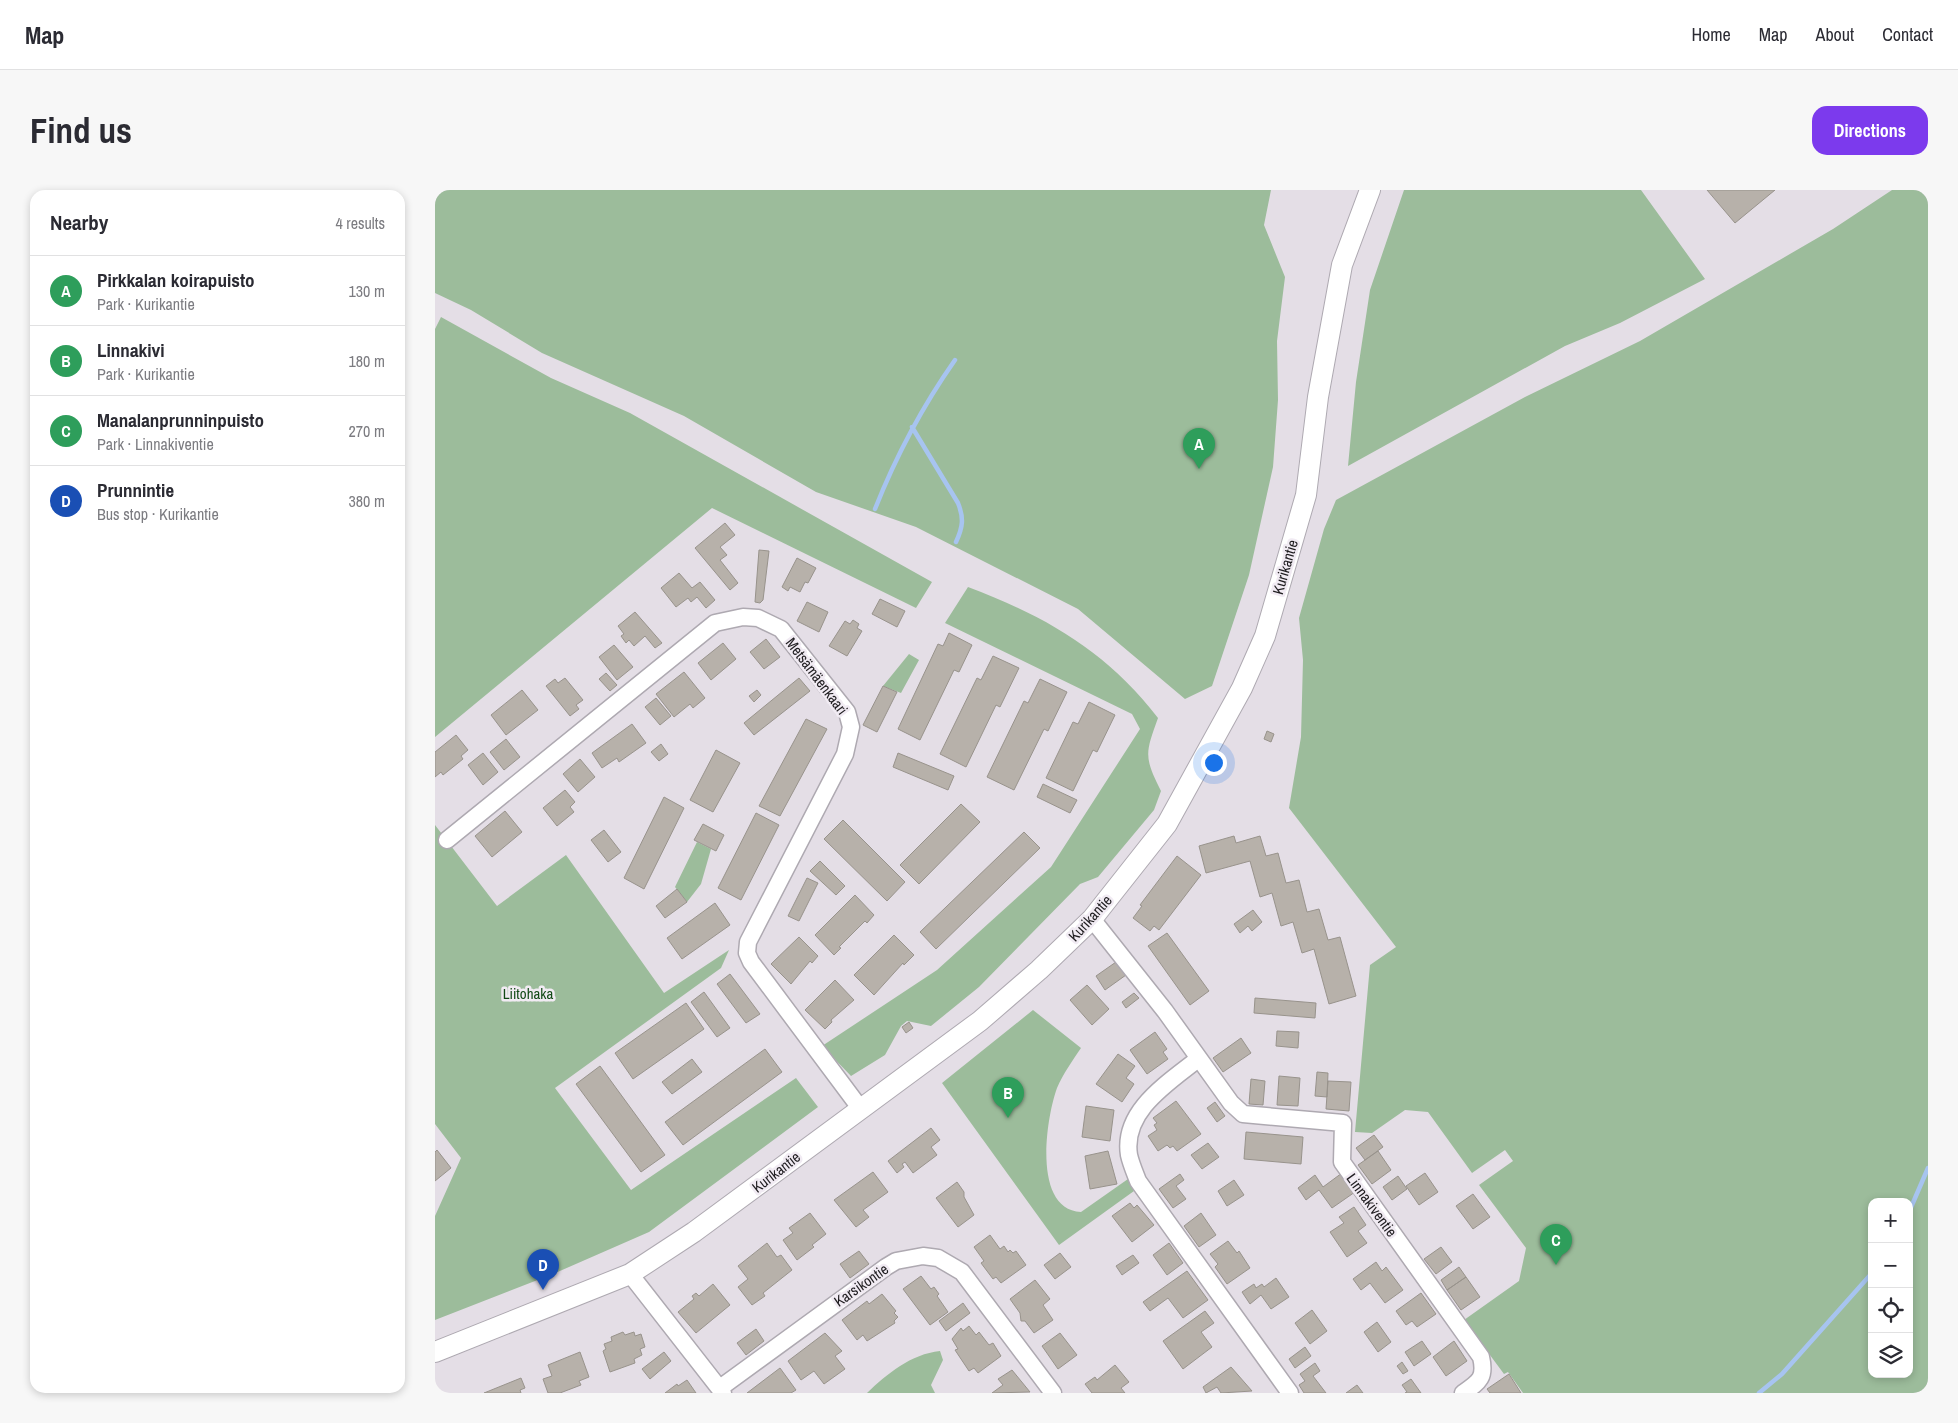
<!DOCTYPE html>
<meta charset="utf-8">
<style>
:root{--surface:#fff;--page:#f7f7f7;--text:#2b2b33;--muted:#7c7c81;--line:#e1e1e2;--accent:#7c3aed}
body{margin:0;font-family:"Archivo Narrow",sans-serif;background:var(--page);color:var(--text)}
.controls{position:absolute;right:15px;bottom:15px;display:grid;overflow:hidden;border-radius:10px;box-shadow:0 2px 8px #0003}
.controls button{width:45px;height:45px;display:grid;place-items:center;padding:0;border:0;border-bottom:1px solid var(--line);background:var(--surface);color:var(--text);font:25px sans-serif}
.you{position:absolute;left:778px;top:572px;width:18px;height:18px;margin:-12px;border:4px solid #fff;border-radius:50%;background:#1a73e8;box-shadow:0 0 0 8px #1a73e833}
.badge{display:grid;place-items:center;width:32px;height:32px;border-radius:50%;background:var(--accent);color:#fff;font-size:16px;font-weight:700}
.pin{position:absolute;translate:-50% -41px;filter:drop-shadow(0 1px 2px #0008)}
.pin::after{content:'';position:absolute;top:26px;width:18px;height:15px;background:inherit;clip-path:polygon(0 0,100% 0,50% 100%)}
.list{margin:0;padding:0;list-style:none}
h2{display:flex;justify-content:space-between;align-items:center;height:65px;margin:0;padding:0 20px;font-size:21px}
h2 small{font-size:16px;font-weight:400;color:var(--muted)}
.list li{display:grid;grid-template-columns:32px 1fr auto;gap:15px;align-items:center;box-sizing:border-box;height:70px;padding:0 20px;border-top:1px solid var(--line)}
.list b{display:block;font-size:19px;white-space:nowrap}
.list p{margin:0;font-size:16px;white-space:nowrap;color:var(--muted)}
.list em{font-size:16px;font-style:normal;color:var(--muted)}
.icon{flex:none;width:28px;height:28px;fill:none;stroke:currentColor;stroke-width:2;stroke-linecap:round;stroke-linejoin:round}
.map{position:relative;flex:none;width:1493px;height:1203px;overflow:hidden;border-radius:15px}
header{display:flex;align-items:center;gap:30px;box-sizing:border-box;height:70px;padding:0 25px;background:var(--surface);border-bottom:1px solid var(--line)}
header strong{font-size:24px}
nav{display:flex;gap:28px;margin-inline-start:auto;font-size:18px}
.intro{display:flex;align-items:center;justify-content:space-between;box-sizing:border-box;height:120px;padding:0 30px}
h1{margin:0;font-size:35px}
.button{padding:12px 22px;border-radius:15px;background:var(--accent);color:#fff;font-size:18px;font-weight:700}
main{display:flex;gap:30px;padding:0 30px}
aside{flex:1;background:var(--surface);border-radius:15px;box-shadow:0 2px 8px #0003}
.map>svg:first-child{display:block}
.green{fill:#9cbc9b;fill-rule:evenodd}
.lines{fill:none;stroke-linecap:round;stroke-linejoin:round}
.stream{stroke:#a7c4f0;stroke-width:4.5}
.building{fill:#b7b1aa;stroke:#98938c}
.minor-casing{stroke:#aea9b1;stroke-width:19}
.major-casing{stroke:#aea9b1;stroke-width:22}
.minor{stroke:#fff;stroke-width:16}
.major{stroke:#fff;stroke-width:20}
.labels{text-anchor:middle;dominant-baseline:central;stroke-width:5;stroke-linejoin:round;paint-order:stroke}
.street-label{font-size:15px;fill:#1f1d20;stroke:#f1ebf3}
.park-label{font-size:15px;fill:#124a16;stroke:#f1ebf3}
</style>
<header>
<strong>Map</strong>
<nav><a>Home</a><a>Map</a><a>About</a><a>Contact</a></nav>
</header>
<div class="intro"><h1>Find us</h1><a class="button">Directions</a></div>
<main>
<aside>
<h2>Nearby<small>4 results</small></h2>
<ul class="list">
<li><span class="badge" style="background:#2e9e5b">A</span><div><b>Pirkkalan koirapuisto</b><p>Park · Kurikantie</p></div><em>130 m</em></li>
<li><span class="badge" style="background:#2e9e5b">B</span><div><b>Linnakivi</b><p>Park · Kurikantie</p></div><em>180 m</em></li>
<li><span class="badge" style="background:#2e9e5b">C</span><div><b>Manalanprunninpuisto</b><p>Park · Linnakiventie</p></div><em>270 m</em></li>
<li><span class="badge" style="background:#1a4fb4">D</span><div><b>Prunnintie</b><p>Bus stop · Kurikantie</p></div><em>380 m</em></li>
</ul>
</aside>
<div class="map">
<svg width="1493" height="1203" viewBox="0 0 1493 1203">
<rect width="100%" height="100%" fill="#e4dee6"/>
<path class="green" d="M0,0H836L829,35L850,87L842,151L843,210L838,277L814,385L777,496L750,509L643,419L481,337L381,302L249,226L107,163L36,120L0,103Z
M969,0H1206L1270,89L1185,133L1130,156L913,276L921,192L935,100Z
M1457,0H1493V1203H1088L1073,1182L1069,1184L1029,1130L1084,1091L1091,1058L1044,995L1078,971L1070,960L1037,983L993,922L970,920L937,943L920,942L935,775L961,757L854,618L866,547L868,470L864,428L889,339L901,310L1090,207L1205,151L1398,39ZM1437,1012H1474V1184H1437Z
M6,127L116,188L195,223L497,392L481,418L277,318L0,547V139Z
M533,397C612,427 671,461 723,528C710,564 709,567 726,601L719,620L663,687L645,694L544,797L496,836L472,831L466,836L450,865L416,886L387,856L502,780L616,677L705,539L697,524L510,433Z
M474,464L484,470L466,503L448,496Z
M0,635L62,716L131,665L229,803L294,760L286,778L120,898L196,1000L361,888L383,917L214,1042L118,1084L0,1130V1026L26,968L0,934Z
M262,652L276,659L266,694L252,712L240,697Z
M598,820L646,858C638,870 628,884 622,898C611,928 597,1020 646,1022L693,989L699,1001L624,1055L507,893Z
M505,1161L508,1170L496,1195L500,1203H432C452,1184 476,1164 505,1161Z"/>
<g class="lines">
<path class="stream" d="M477,237L523,313C529,328 528,337 521,352
M440,319C461,266 487,217 520,170
M1474,1022L1493,978
M1324,1203L1347,1184L1437,1083"/>
</g>
<path class="building" d="M1272,0H1340L1300,33Z
M290,333L300,345L285,357L292,365L285,370L303,393L295,400L260,358Z
M324,360L334,361L328,410L325,413L320,412Z
M362,368L381,378L373,393L370,392L365,402L355,397L353,401L347,397Z
M244,383L257,398L265,392L280,410L271,418L262,407L256,412L253,408L241,417L226,398Z
M445,409L470,421L462,437L437,424Z
M372,412L393,422L384,442L362,431Z
M200,422L227,453L220,458L210,446L199,456L194,450L191,453L186,446L189,444L183,436Z
M418,430L424,434L422,438L427,441L412,466L394,456L410,431L415,434Z
M514,443L537,455L524,482L519,480L485,550L463,539L503,454L508,456Z
M331,449L345,467L329,479L315,462Z
M288,453L301,469L276,490L263,473Z
M179,455L198,477L182,490L164,467Z
M558,466L584,478L565,517L561,515L531,577L505,564L542,488L546,490Z
M249,482L270,508L258,518L255,514L239,527L221,504Z
M171,483L182,495L175,501L164,489Z
M130,488L148,510L141,515L144,519L135,526L111,496L120,489L123,493Z
M364,488L375,501L319,545L309,533Z
M605,489L632,502L613,541L609,539L579,600L552,587L589,511L593,513Z
M448,496L462,502L442,542L428,535Z
M87,500L103,520L71,545L56,525Z
M322,500L326,505L319,512L314,506Z
M221,508L236,526L225,535L210,517Z
M654,512L680,525L662,562L658,560L638,601L611,588L638,532L643,534Z
M371,529L392,539L345,626L324,616Z
M197,534L211,553L184,572L182,568L167,578L157,563Z
M832,541L839,544L836,552L829,549Z
M21,545L33,560L26,566L28,569L8,585L6,582L0,587V562Z
M71,549L85,567L69,580L55,562Z
M226,554L233,564L224,571L216,562Z
M281,560L305,573L278,622L255,610Z
M48,563L63,582L48,595L33,575Z
M463,563L519,586L513,600L458,577Z
M145,569L160,587L143,602L128,584Z
M608,594L642,610L635,623L602,607Z
M130,600L140,612L135,617L139,622L122,636L108,618Z
M229,607L249,618L209,699L189,688Z
M526,614L545,632L484,694L465,675Z
M70,621L87,642L57,667L40,646Z
M321,623L344,635L306,710L283,698Z
M408,630L470,692L452,711L389,649Z
M268,634L289,645L281,661L259,650Z
M169,640L186,662L173,672L156,650Z
M589,642L605,658L501,759L485,742Z
M799,646L801,653L825,646L831,666L843,663L851,693L864,690L872,722L884,719L893,750L905,747L921,806L894,814L879,759L867,763L858,732L846,736L837,703L825,707L815,671L771,683L764,656Z
M742,666L766,685L724,740L719,736L715,741L698,728L707,716L705,715Z
M385,671L410,696L401,705L375,681Z
M372,688L383,693L364,731L353,726Z
M242,699L252,712L230,728L221,716Z
M420,705L439,725L432,733L430,731L404,757L406,758L399,765L380,745Z
M280,713L295,735L247,769L232,748Z
M818,720L827,732L817,741L813,736L805,743L799,734Z
M732,743L774,801L755,815L713,756Z
M459,745L479,765L469,775L468,773L439,805L419,785Z
M364,747L383,766L377,773L375,771L356,794L336,774Z
M681,772L691,785L670,800L661,786Z
M295,784L325,824L311,833L282,794Z
M400,790L419,810L396,830L397,832L390,839L370,820Z
M652,795L674,819L657,835L635,810Z
M269,802L295,838L282,847L256,812Z
M699,803L704,808L691,818L687,812Z
M820,808L881,813L880,828L819,823Z
M251,813L269,839L198,889L180,863Z
M474,832L478,838L471,843L467,837Z
M842,841L864,842L863,858L841,856Z
M720,842L732,859L728,862L733,869L712,884L695,860Z
M806,848L816,863L788,882L778,868Z
M330,859L347,882L248,955L230,932Z
M683,864L700,876L691,888L699,894L687,912L661,894Z
M257,869L267,882L237,904L227,892Z
M165,876L230,965L206,982L141,894Z
M882,882L893,883L892,907L880,906Z
M844,886L865,888L863,916L842,915Z
M816,889L830,891L828,915L814,914Z
M893,891L916,892L914,921L891,919Z
M741,911L766,944L742,961L738,956L735,958L732,955L723,961L713,946L722,940L719,935L722,933L718,928Z
M780,912L790,926L782,932L772,918Z
M651,916L679,920L675,951L647,947Z
M496,938L505,950L496,957L502,965L478,983L470,972L467,974L469,977L462,983L453,971Z
M811,942L868,947L866,974L809,969Z
M939,945L948,957L930,970L921,958Z
M773,953L784,967L767,979L756,965Z
M2,960L16,978L0,991V962Z
M673,961L682,994L655,999L650,966Z
M943,961L956,980L937,994L923,975Z
M438,982L453,1002L428,1020L434,1027L421,1037L399,1010Z
M907,983L920,1002L897,1018L884,1000L871,1010L863,998L880,985L888,997Z
M990,983L1003,1002L984,1015L971,996Z
M745,984L749,990L741,996L751,1009L738,1018L724,999Z
M963,986L972,999L957,1010L948,997Z
M799,990L809,1005L792,1016L783,1001Z
M522,992L529,1002V1007L539,1025L523,1037L501,1008Z
M1038,1004L1055,1027L1038,1039L1021,1016Z
M695,1013L699,1018L702,1015L719,1035L697,1052L677,1026Z
M919,1017L931,1035L923,1041L932,1053L912,1067L895,1042L909,1033L904,1027Z
M375,1023L391,1044L377,1055L379,1057L362,1070L348,1050L358,1043L354,1038Z
M766,1023L781,1045L764,1057L749,1036Z
M555,1045L565,1059L569,1056L573,1062L575,1060L578,1063L581,1061L591,1075L566,1093L561,1087L558,1089L546,1073L549,1071L539,1057Z
M793,1051L802,1063L804,1061L815,1078L792,1094L780,1077L783,1074L775,1064Z
M332,1053L342,1067L346,1065L357,1080L328,1103L330,1106L317,1115L303,1097L313,1089L303,1076Z
M734,1053L748,1073L732,1085L718,1065Z
M1006,1057L1017,1072L1001,1084L989,1069Z
M424,1061L434,1074L415,1088L405,1074Z
M625,1063L636,1077L620,1089L609,1075Z
M698,1065L704,1073L687,1085L681,1076Z
M941,1072L947,1081L951,1077L968,1100L950,1113L935,1093L926,1100L918,1089Z
M1024,1077L1031,1087L1012,1100L1006,1090Z
M752,1081L773,1110L748,1128L733,1108L715,1121L708,1112Z
M486,1086L496,1099L499,1097L504,1104L502,1106L513,1122L495,1135L468,1099Z
M1031,1087L1045,1107L1026,1120L1012,1100Z
M841,1088L854,1107L836,1119L826,1105L815,1114L807,1102L819,1094L821,1098L827,1094L829,1097Z
M600,1090L615,1109L608,1115L618,1130L599,1143L590,1131H586L585,1123L575,1109Z
M278,1094L295,1115L261,1143L243,1122L259,1109L257,1106L261,1103L264,1106Z
M986,1103L1001,1124L982,1137L977,1131L971,1135L961,1121Z
M447,1104L461,1121L459,1123L463,1127L459,1131L460,1133L432,1151L428,1145L422,1150L407,1130L432,1111L434,1114Z
M528,1113L535,1123L511,1141L504,1131Z
M877,1120L892,1141L875,1154L860,1133Z
M770,1121L779,1133L766,1142L777,1157L748,1179L728,1151Z
M942,1132L956,1152L943,1162L929,1142Z
M534,1136L541,1145L544,1142L554,1155L558,1153L566,1166L543,1183L539,1178L534,1181L520,1160L523,1159L517,1149L526,1138L528,1141Z
M321,1139L329,1151L311,1165L302,1153Z
M188,1142L190,1145L199,1142L200,1146L206,1144L210,1157L205,1159L207,1165L199,1169L200,1173L175,1182L168,1161L171,1159L169,1154L177,1151L176,1147Z
M390,1143L407,1161L400,1166L410,1179L389,1194L379,1181L366,1190L353,1171Z
M625,1143L642,1165L623,1179L607,1156Z
M987,1151L996,1164L979,1176L970,1162Z
M1019,1151L1032,1171L1011,1186L998,1167Z
M870,1157L876,1166L860,1178L854,1169Z
M145,1162L154,1187L144,1191L146,1195L125,1203H113L108,1189L117,1186L113,1175Z
M229,1162L236,1171L215,1189L207,1179Z
M967,1172L973,1181L968,1184L962,1176Z
M880,1173L885,1181L878,1186L891,1203H869L864,1195L870,1191L865,1184Z
M680,1175L694,1192L686,1198L690,1203H657L650,1194L660,1187L662,1190Z
M796,1177L817,1201L786,1203L782,1197L771,1203L768,1197Z
M345,1178L361,1200L356,1203H312Z
M577,1180L595,1202L557,1203L568,1195L563,1189Z
M1074,1184L1086,1203H1055L1052,1199Z
M86,1188L90,1198L85,1200L86,1203H49Z
M976,1189L986,1203H970L972,1202L967,1195Z
M252,1190L261,1203H230L242,1194L243,1196Z
M922,1195L928,1203H911Z"/>
<g class="lines">
<defs>
<path id="minor" d="M12,650L280,433L308,427L323,428L346,439L412,522L416,537L410,564L313,752L312,763L316,772L425,918
M657,729L730,821L796,913L808,924L908,933L907,972L1046,1167C1051,1188 1044,1192 1028,1203
M763,869C733,893 687,921 694,965C696,974 700,983 703,991L855,1203
M195,1084L288,1203
M285,1198L451,1077L461,1071L488,1066L503,1068L527,1082L618,1203"/>
<path id="major" d="M0,1162L195,1084L259,1042L545,831L604,780L657,729L732,634L807,498L830,446L871,305L883,207L907,75L935,0"/>
</defs>
<use href="#minor" class="minor-casing"/>
<use href="#major" class="major-casing"/>
<use href="#minor" class="minor"/>
<use href="#major" class="major"/>
</g>
<g class="labels">
<g class="street-label">
<text transform="translate(850 377) rotate(-74)">Kurikantie</text>
<text transform="translate(382 486) rotate(53)">Metsämäenkaari</text>
<text transform="translate(655 728) rotate(-48)">Kurikantie</text>
<text transform="translate(341 982) rotate(-38)">Kurikantie</text>
<text transform="translate(937 1015) rotate(54)">Linnakiventie</text>
<text transform="translate(426 1095) rotate(-35)">Karsikontie</text>
</g>
<g class="park-label">
<text x="93" y="803">Liitohaka</text>
</g>
</g>
</svg>
<div class="controls">
<button>+</button>
<button>−</button>
<button><svg class="icon" aria-label="locate" viewBox="0 0 24 24"><circle cx="12" cy="12" r="6"/><path d="M12 2v4M12 18v4M2 12h4M18 12h4"/></svg></button>
<button><svg class="icon" aria-label="layers" viewBox="0 0 24 24"><path d="M12 4l9 5-9 5-9-5zM3 14l9 5 9-5"/></svg></button>
</div>
<div class="you"></div>
<div class="pin badge" style="left:764px;top:279px;background:#2e9e5b">A</div>
<div class="pin badge" style="left:573px;top:928px;background:#2e9e5b">B</div>
<div class="pin badge" style="left:1121px;top:1075px;background:#2e9e5b">C</div>
<div class="pin badge" style="left:108px;top:1100px;background:#1a4fb4">D</div>
</div>
</main>
